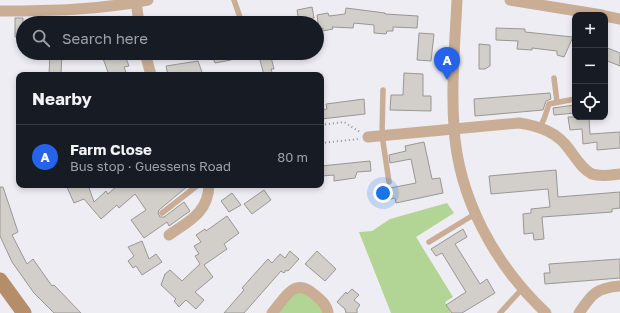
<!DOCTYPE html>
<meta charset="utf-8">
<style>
:root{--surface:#171b24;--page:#242831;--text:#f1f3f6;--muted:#9ea1a6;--line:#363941;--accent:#2563eb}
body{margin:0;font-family:"Golos Text",sans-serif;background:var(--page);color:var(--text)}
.controls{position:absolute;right:12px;top:12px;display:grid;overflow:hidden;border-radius:8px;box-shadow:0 2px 6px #0003}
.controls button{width:36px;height:36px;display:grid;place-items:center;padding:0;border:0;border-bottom:1px solid var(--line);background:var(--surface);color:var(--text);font:20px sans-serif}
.you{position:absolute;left:383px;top:193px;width:14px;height:14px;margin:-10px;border:3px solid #fff;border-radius:50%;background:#1a73e8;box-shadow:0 0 0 6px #1a73e833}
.badge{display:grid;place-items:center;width:26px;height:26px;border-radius:50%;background:var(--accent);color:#fff;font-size:13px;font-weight:700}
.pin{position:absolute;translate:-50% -33px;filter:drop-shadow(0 1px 2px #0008)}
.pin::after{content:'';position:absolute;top:21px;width:14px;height:12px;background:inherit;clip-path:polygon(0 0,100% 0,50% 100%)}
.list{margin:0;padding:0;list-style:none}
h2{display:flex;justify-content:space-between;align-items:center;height:52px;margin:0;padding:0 16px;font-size:17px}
h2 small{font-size:13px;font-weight:400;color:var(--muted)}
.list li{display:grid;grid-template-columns:26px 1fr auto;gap:12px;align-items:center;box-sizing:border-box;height:64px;padding:0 16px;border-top:1px solid var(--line)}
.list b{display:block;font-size:15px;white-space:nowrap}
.list p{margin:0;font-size:13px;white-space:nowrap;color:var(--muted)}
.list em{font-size:13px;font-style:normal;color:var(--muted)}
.icon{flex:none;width:22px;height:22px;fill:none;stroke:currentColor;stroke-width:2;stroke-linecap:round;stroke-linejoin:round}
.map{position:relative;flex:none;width:620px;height:313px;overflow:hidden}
.search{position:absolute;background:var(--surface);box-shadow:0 2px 6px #0003;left:16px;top:16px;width:308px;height:44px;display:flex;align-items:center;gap:10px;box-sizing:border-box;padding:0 14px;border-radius:22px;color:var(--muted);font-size:15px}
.panel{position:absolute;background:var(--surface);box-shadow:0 2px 6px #0003;left:16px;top:72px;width:308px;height:116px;border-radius:8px}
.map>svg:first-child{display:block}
.green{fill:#b2d495}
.building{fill:#d2cfca;stroke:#9a9793}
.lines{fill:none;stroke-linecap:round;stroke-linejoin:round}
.path{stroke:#929296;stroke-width:2;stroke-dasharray:1 3;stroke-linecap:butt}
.lane{stroke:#c9ad95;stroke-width:5.5}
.street{stroke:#c9ad95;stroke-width:11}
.secondary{stroke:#b58d69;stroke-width:15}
</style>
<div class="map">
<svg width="620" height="313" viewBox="0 0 620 313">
<rect width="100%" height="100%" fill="#ededf3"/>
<path class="green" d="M447,203L454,213L416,237L453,297L445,302L451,313H391L359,232L372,231L390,219Z
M301,291L320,305L324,313H276L293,294Z"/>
<path class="building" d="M312,7L314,18L299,21L297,10Z
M346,8L385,13V14L418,16L417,28L393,27V31H387L386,34L374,33V25L354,23L353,28L332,27L333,29L323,31V28L319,29L317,15L328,13L329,16L345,14Z
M15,18H23V37H15Z
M496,28L525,29V32L573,37L564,57L557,55V51L532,48V50L517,49L518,41L496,40Z
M419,33L434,34L431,61L417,60Z
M479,44L490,45V66L485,69H479Z
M605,47L620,53V66L605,60Z
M50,53H62L61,75H49Z
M101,53H124L129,66L124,67L127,75H109Z
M211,53H239V54L230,58L231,60L215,63Z
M258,53H270L274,69H271L273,75H264Z
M198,61L203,75H168L166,66Z
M404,73L423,74V96H431V111L390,110L391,95H403Z
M550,93L551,99L546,101L543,110L475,116L474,99Z
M364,99L365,114L321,119V110L327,109L326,104Z
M575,105V113L554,115L553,108Z
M568,117H589L590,134L620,132V148L597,150V142L583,144L582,129L570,130Z
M424,142L432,179L440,178L443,193L396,203L395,198L387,200L385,189L416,183L411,159L390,163L389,155L406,151L405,146Z
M370,161L371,171L357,172L355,178L334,181V175L321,176V166Z
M556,170L558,197L620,192V208L612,209V212L542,217L544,239L534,240L533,233L524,234L523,214L531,213V209L550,207L548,189L491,194L489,176Z
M66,185H88L94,202L106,191L108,194L118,185H189L159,210L158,213L160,217H164L184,202L190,211L169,226L167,222L144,238L131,220L146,210L135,194L119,208L117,205L101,219L84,199L74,203Z
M0,187H3L18,232L12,235L27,264L33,259L52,286L54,285L81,313H54L34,293L12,262L0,236Z
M264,190L271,200L252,214L244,204Z
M232,193L241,205L229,212L221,201Z
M227,216L239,233L224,244L227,249L204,265L213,277L195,292L204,300L196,309L186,300L179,307L174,301L176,299L161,285L165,274L170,270L182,281L200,264L195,256L199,254L194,246L201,242L196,235L205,229L206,231Z
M463,229L467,237L455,244L480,284L487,279L495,293L462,313H452L446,305L466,292L442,253L436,256L431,249Z
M142,241L149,259L156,254L162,262L142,275L136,266L133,268L128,261L134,256L128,247Z
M290,251L299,259L288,271L286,270L284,273L281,271L244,313H224L244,290L242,288L268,259L272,263L280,254L285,258Z
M317,251L336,269L325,281L305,264Z
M620,259V278L545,284L544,273H550L549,264Z
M352,289L359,295L354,300L360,305L357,309V313H346L345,309L337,302L346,292L347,294Z"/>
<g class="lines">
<path class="path" d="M321,125L344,122L360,132
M321,143L359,139"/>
<path class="lane" d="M234,0L242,23
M253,53V55
M554,78L557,102
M383,90L382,135L389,182
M540,127L544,119L549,104L575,99
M162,213L198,185
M429,242L475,214
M500,313L522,289"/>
<path class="street" d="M457,0C455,42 451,85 454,127C458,198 495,265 546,313
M510,0L602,15
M136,2L139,23
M0,11C50,11 99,10 148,0
M605,16L620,19
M145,53L151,75
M368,137L519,123C539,126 557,132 569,149C576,158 582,169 592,174C601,177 611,175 620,174
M169,235C189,221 208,213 209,185
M272,313C286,297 294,276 315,295C321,300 327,305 328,313
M579,313C592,294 596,288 620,286"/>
<path class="secondary" d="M0,280L24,313"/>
</g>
</svg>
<div class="controls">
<button>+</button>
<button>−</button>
<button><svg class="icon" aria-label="locate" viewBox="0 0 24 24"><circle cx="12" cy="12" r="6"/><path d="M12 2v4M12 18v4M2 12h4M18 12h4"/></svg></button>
</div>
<div class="you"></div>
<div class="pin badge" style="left:447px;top:80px">A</div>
<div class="search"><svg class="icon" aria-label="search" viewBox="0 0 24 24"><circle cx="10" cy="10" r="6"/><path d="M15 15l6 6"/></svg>Search here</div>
<section class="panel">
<h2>Nearby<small></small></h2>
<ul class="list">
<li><span class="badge">A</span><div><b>Farm Close</b><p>Bus stop · Guessens Road</p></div><em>80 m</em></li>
</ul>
</section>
</div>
